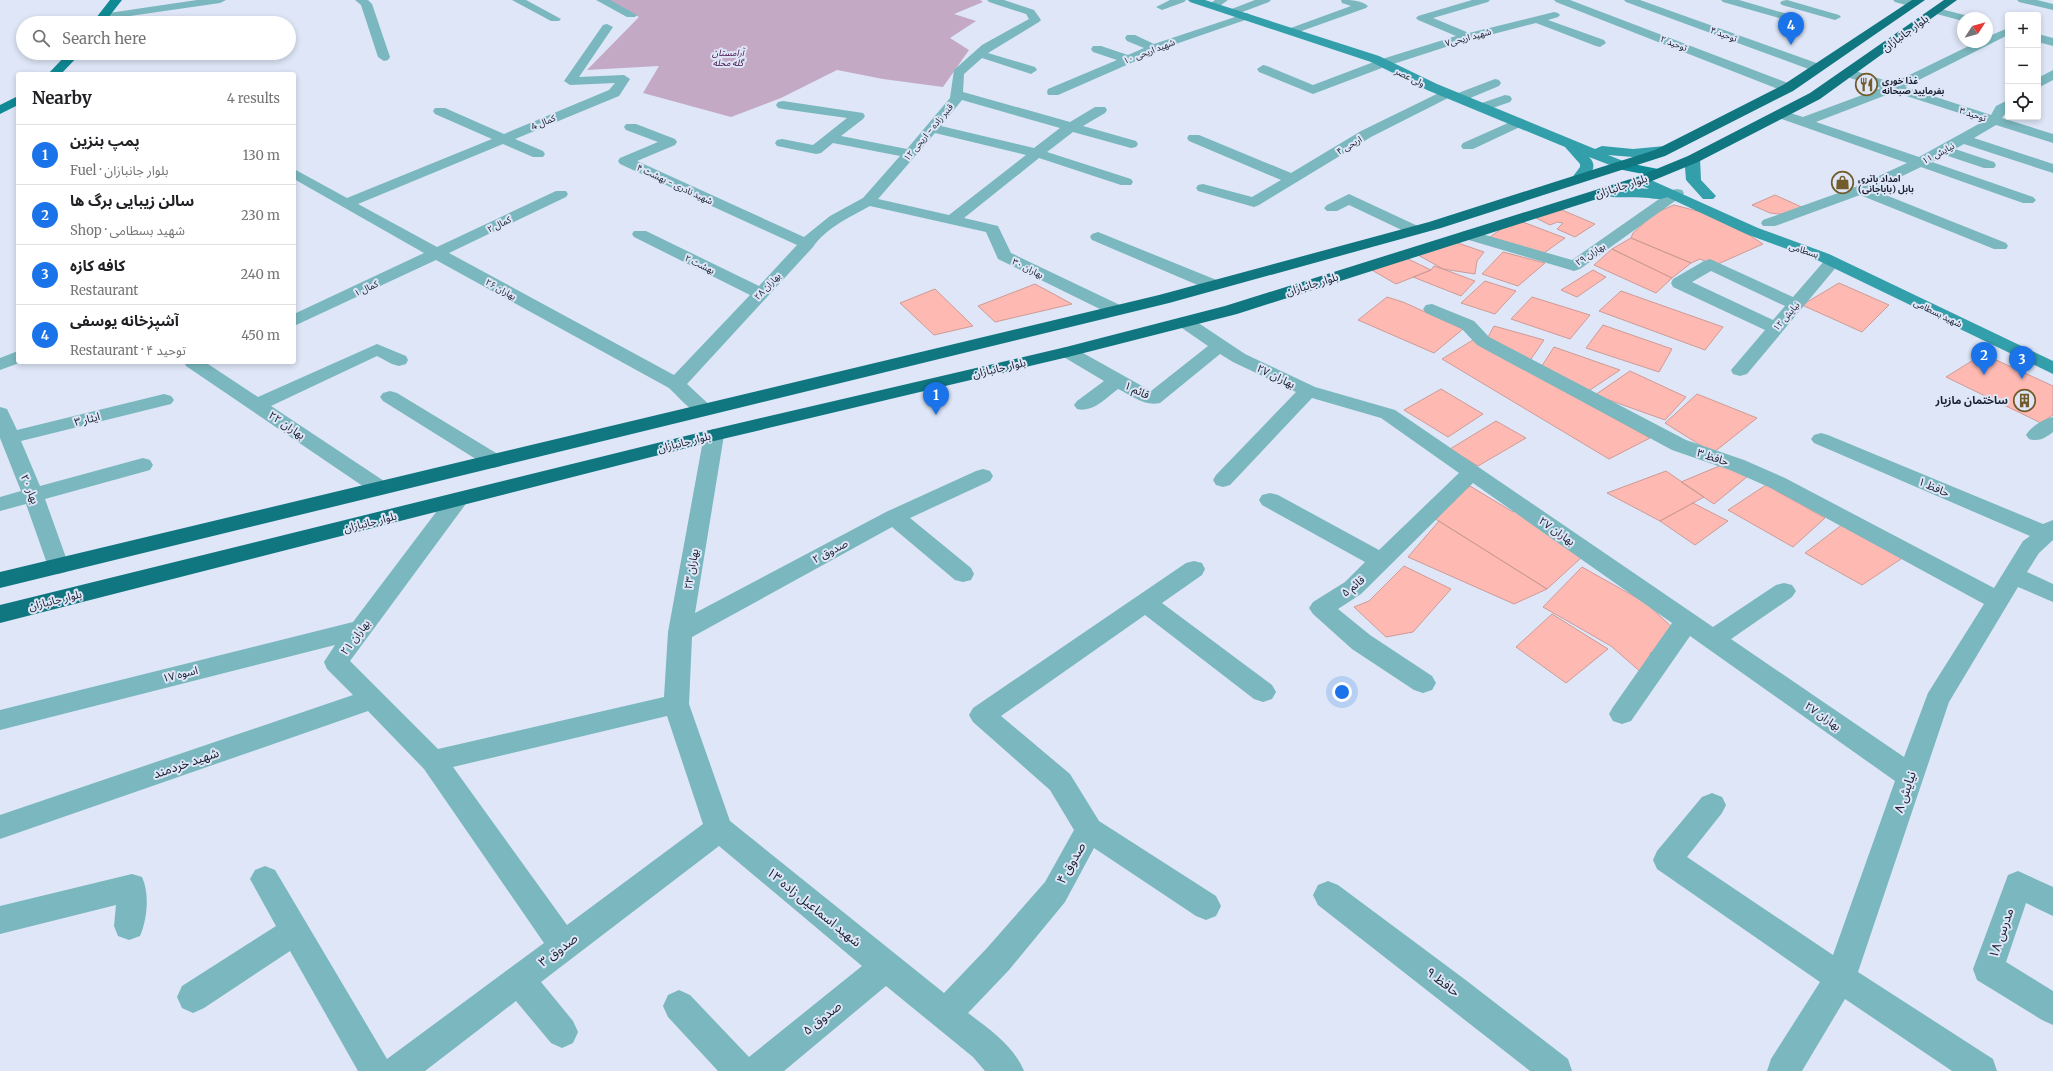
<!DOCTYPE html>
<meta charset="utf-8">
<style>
:root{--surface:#fff;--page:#f2f2f2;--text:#202124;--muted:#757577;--line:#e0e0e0;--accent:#1a73e8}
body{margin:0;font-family:Merriweather,"Noto Sans Arabic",serif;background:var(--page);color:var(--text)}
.controls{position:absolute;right:12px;top:12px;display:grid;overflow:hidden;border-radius:4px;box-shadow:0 2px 6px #0003}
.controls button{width:36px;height:36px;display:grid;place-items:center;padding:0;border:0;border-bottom:1px solid var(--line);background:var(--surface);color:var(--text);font:20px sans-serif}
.compass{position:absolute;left:1957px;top:12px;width:36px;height:36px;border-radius:50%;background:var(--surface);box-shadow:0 2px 6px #0003;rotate:54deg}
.you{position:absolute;left:1342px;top:692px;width:14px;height:14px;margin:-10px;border:3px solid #fff;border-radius:50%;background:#1a73e8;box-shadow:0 0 0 6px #1a73e833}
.badge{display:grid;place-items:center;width:26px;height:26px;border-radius:50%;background:var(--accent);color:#fff;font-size:13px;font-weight:700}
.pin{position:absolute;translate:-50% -33px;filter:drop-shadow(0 1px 2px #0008)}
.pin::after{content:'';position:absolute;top:21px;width:14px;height:12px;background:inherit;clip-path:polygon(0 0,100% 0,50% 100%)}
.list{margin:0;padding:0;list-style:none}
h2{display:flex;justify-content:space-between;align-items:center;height:52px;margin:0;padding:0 16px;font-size:17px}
h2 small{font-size:13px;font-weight:400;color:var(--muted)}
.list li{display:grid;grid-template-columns:26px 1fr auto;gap:12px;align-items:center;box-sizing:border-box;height:60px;padding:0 16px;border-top:1px solid var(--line)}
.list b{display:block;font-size:15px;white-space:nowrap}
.list p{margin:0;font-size:13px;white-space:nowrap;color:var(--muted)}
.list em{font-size:13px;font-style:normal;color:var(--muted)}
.icon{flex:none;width:22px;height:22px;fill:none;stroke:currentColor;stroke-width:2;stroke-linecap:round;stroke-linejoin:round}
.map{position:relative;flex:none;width:2053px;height:1071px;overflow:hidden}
.search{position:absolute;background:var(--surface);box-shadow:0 2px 6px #0003;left:16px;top:16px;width:280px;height:44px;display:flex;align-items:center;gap:10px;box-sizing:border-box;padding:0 14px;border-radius:22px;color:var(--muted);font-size:15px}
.panel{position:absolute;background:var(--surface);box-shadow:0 2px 6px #0003;left:16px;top:72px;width:280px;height:292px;border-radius:4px}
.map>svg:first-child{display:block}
.green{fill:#c4a9c5}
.building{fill:#feb9b2;stroke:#ce9b96}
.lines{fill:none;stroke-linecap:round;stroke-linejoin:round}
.street{fill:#7ab7be;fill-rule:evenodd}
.secondary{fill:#339faa;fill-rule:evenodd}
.primary{fill:#0f8a95;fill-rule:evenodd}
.highway{fill:#10767f;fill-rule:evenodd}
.labels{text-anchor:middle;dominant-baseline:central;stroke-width:4;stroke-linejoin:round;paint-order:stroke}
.far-street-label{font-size:9px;fill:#181f2e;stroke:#dee6f7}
.far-park-label{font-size:9px;font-style:italic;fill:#440e48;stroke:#dee6f7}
.far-poi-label{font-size:9px;font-weight:bold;fill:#181f2e;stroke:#dee6f7;text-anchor:start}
.street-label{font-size:11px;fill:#181f2e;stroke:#dee6f7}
.poi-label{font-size:11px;font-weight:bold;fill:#181f2e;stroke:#dee6f7;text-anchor:end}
.near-street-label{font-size:13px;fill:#181f2e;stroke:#dee6f7}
</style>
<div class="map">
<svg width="2053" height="1071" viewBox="0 0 2053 1071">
<rect width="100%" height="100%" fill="#dee6f7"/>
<path class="green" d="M606,0H980L983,2L954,14L976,21L950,38L969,50L943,87L883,79L837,70L781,98L731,117L643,93L659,66L587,70L639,17Z"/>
<path class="building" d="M1775,195L1806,209L1787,215L1770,213L1752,205Z
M1674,205L1705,213L1743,231L1763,244L1718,264L1709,263L1700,259L1691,263L1631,238L1633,233L1655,213Z
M1562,210L1595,224L1575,237L1557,229L1563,223L1557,222L1550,225L1536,218Z
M1520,221L1565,238L1544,253L1490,237L1504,227Z
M1631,238L1691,263L1672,278L1612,249Z
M1455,242L1484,252L1477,261L1475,274L1443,269L1418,255Z
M1612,249L1672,278L1656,293L1594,265Z
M1503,252L1545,263L1518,286L1482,274Z
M1404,257L1431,270L1396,284L1370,269Z
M1434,266L1443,269L1475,281L1461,296L1413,277L1431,270Z
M1593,270L1606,277L1577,297L1561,290Z
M1485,281L1516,291L1495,314L1461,303Z
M1839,283L1889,305L1862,332L1802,305Z
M1035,284L1072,304L995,322L978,306Z
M935,289L973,326L934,335L900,303Z
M1621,291L1723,327L1705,350L1599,311Z
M1387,297L1403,302L1463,329L1434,353L1358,320Z
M1532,297L1590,315L1570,339L1511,319Z
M1603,325L1672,349L1659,372L1586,348Z
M1494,326L1544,340L1529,362L1487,339Z
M1473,340L1650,438L1609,459L1442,359Z
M1554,347L1620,370L1587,392L1540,369Z
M1983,354L2053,386V415L2041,423L1946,377Z
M1630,371L1686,397L1665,420L1595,395Z
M1441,389L1483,414L1448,437L1404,410Z
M1697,394L1757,418L1713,453L1665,423Z
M1496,421L1526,438L1478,466L1450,449Z
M1724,464L1748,476L1714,504L1681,482Z
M1666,471L1704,497L1660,521L1607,493Z
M1766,485L1825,518L1793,547L1728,510Z
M1470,486L1513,512L1518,508L1582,557L1547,589L1429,515Z
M1693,503L1728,521L1695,545L1660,521Z
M1439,521L1547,589L1514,604L1408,557Z
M1843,524L1904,557L1862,585L1805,553Z
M1404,566L1451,589L1413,632L1386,637L1354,607L1369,601Z
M1582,567L1646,603L1674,629L1656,658L1651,652L1643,674L1611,646L1543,607Z
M1552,614L1608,649L1566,683L1516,647Z"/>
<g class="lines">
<path class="street" d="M197,0H226L220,3L102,20L96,17L102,14Z
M355,0H368L372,4L390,57L388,60L384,61L378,57L361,5Z
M512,0H526L561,19L559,21H551Z
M596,0H610L637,15L635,17H627Z
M987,0H1004L1034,10L1041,20L1039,22L988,53L1035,67L1037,70L1031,74L982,58L964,74L963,92L1070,122L1095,107H1105L1107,110L1105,113L1083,126L1136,141L1138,144L1136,147L1131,148L1073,132L1047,152L1131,179L1133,182L1131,185H1121L1039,158L964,218L998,226L1011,253L1122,306L1125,310L1122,314L1116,315L1110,314L998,259L986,232L870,206C850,217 826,228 813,247L687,384L715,410L712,414C695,419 681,399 669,388L436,260L294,326V314L424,253L294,179V169L347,198L492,139L435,114L433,111L435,108H445L504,134L609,90L615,83L570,85L564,81L603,25L607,24L613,27L579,77L624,75L630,79L619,96L515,139L543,151L545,154L543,157H533L503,144L358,204L437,247L556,191H566L568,194L566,197L449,253L674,375L750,295L634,237L632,234L634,231H646L759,286L797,245L620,164L618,161L620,158L658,142L626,130L624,127L626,124H636L675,139L677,142L675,145L637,161L804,237L830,216L863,198L900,156L833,143L821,153L816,154L777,146L775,143L777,140L782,139L813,145L847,118L783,109L778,108L776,105L778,102L783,101L863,113L865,116L863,119L841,136L907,149L950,98L954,70L982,45L1029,19L1026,14L989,2ZM962,100L1060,128L1034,148L941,126ZM935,133L1026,155L949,215L878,199Z
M1170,0H1186L1184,2L1162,10L1156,7Z
M1215,0H1228L1217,8H1209L1207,6Z
M1255,0H1271L1269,2L1237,14H1229L1227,12L1229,10Z
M1341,0C1350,0 1361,0 1368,6L1366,8L1296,33H1288L1286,31L1288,29L1351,6L1342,3Z
M1472,0H1490L1488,2L1433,18L1469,33L1554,12L1558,13L1560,15L1558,17L1548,20L1604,40L1606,43L1600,47L1596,46L1536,23L1455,44L1387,66L1313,94L1259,72L1257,69L1263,65L1267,66L1313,85L1379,60L1456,36L1418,20L1416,18L1418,16Z
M1554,0H1570L1793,85L1794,88L1793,91H1783L1556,2Z
M1624,0H1640L1822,65L1824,68L1818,72L1814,71L1626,2Z
M1721,0H1739L1801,18L1803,20L1797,23L1723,2Z
M1787,0L1839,15L1841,17L1835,20L1782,5L1780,3L1782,1Z
M1893,0H1911L1919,4L1913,7L1895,2Z
M2017,0H2037L2053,4V10L2019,2Z
M1937,8L1968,16L1970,18H1963V21L1933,13L1931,11Z
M1247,13L1253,16L1251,18L1170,46L1058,95H1048L1047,92L1048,89L1117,60L1093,52L1091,49L1093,46H1101L1128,55L1144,48L1127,41L1125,38L1127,35H1135L1154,44Z
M2008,28V35L1905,87L1991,115L1996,106L2008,100V110L2002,118L2053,134V143L1996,125L1974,138L2053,164V173L1964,144L1955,149L1994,162L1996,165L1994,168H1984L1945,155L1932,162L2033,197L2036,200L2033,203H2023L1921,167L1873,190L2006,243L2008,246L2006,249H1994L1860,195L1775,226H1763L1761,223L1763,220L1855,187L1907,163L1776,117L1774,114L1776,111L1781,110L1803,117L1881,88L1844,76L1842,73L1844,70H1852L1893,83L1977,42H1987V37ZM1894,92L1984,121L1919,157L1816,122Z
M2038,34L2053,38V46L2038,42Z
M2053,70V80L2038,88V78Z
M1495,79L1499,80L1501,83L1499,86L1463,101L1458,102L1451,98L1453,95Z
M1447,89L1453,93L1452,96L1371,137L1259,205L1254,207L1198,191L1196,188L1198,185L1203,184L1252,197L1281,180L1189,141L1187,138L1189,135H1199L1291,173L1361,131Z
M1505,95L1510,96L1512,99L1510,102L1481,112L1474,108L1476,105Z
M1517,119L1522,120L1524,123L1522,126L1473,149H1463L1461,146L1463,143Z
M1677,189L1682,190L1684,193L1682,196L1580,269L1574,271L1462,238L1460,235L1462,232L1468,230L1572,260L1672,190Z
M1349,194L1420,227L1422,230L1420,233H1408L1349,205L1337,211H1327L1324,208L1327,205Z
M1098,232L1219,281L1221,285L1219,289L1213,290L1207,289L1092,240L1090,237L1092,234Z
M1832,257L1838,259L1840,262L1838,265L1747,374L1740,376L1733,374L1731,370L1765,330L1673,287L1671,283L1673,279L1704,261L1710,259L1793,297L1826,259ZM1711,271L1785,306L1773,320L1692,282Z
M1432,304L1474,321L1489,337L1686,440L1744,460L1785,478L1994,588L2023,541L2030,536L1814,443L1811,439L1814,435L1821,433L1828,435L2043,524L2053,520V540L2039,553L2027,572L2053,584V602L2018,587L1949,702L1858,972L1993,1059L1997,1071H1952L1845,999L1802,1071H1767L1771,1059L1820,982L1657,869L1653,860L1657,851L1702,797L1712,793L1722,797L1726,805L1722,813L1687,857L1833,955L1895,781L1690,636L1631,721L1622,724L1613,721L1609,714L1613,707L1672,623L1473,483L1361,594L1338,609L1370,635L1432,676L1436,683L1432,690L1423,693L1414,690L1352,649L1313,614L1309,608L1313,602L1345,582L1365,562L1262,505L1259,500L1262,495L1270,493L1278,495L1379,550L1459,473L1381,418L1312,398L1230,485L1223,487L1216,485L1213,480L1216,475L1296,392L1233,362L1220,354L1160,403C1145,407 1131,395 1118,389C1106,398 1093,413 1077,409L1074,405L1077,401L1104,381L1062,356L1059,352L1062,348L1068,347L1074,348L1151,391L1208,346L1179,326L1176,322L1179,318L1185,317L1191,318L1245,354L1315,387L1395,410L1713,627L1776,585L1784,583L1792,585L1796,591L1792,597L1731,639L1904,757L1928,693L1984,604L1771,488L1730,470L1672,450L1477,345L1462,329L1426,313L1423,309L1426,305Z
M377,344L406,356L408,360L406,364L399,366L392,364L377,356L271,406L387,483L391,488L387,493L380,495L373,493L186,366L184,362H205L258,397Z
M18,351V362H22L0,370V358Z
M390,391L397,393L501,456L504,461L501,466L494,468L487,466L383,401L380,397L383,393Z
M164,394L171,396L174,400L171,404L21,441L40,486L143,458L150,460L153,465L150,470L45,499L69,566L66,572L58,574L50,572L26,504L0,511V497L21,491L0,438V407L7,409L17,430Z
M2053,417V432C2045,438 2039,442 2029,439L2026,435C2032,426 2043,419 2053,417Z
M714,429L721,431L724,435L695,613L886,512L976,471L983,469L990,471L993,476L990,481L910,518L971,568L974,574L971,580L963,582L955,580L892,527L692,637L689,704L730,821L944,993L987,948L1045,882L1074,830L1050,790L973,722L969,715L973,708L1186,563L1194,561L1202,563L1205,569L1202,575L1162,603L1272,685L1276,692L1272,699L1263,702L1254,699L1145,615L1001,716L1070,774L1099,821L1216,896L1221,906L1216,916L1206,920L1196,916L1094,848L1065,902L1009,970L968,1013C989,1029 1014,1046 1024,1071H985L973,1057L886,986L784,1071H718L668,1017L663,1006L668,995L679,990L690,995L749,1057L862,966L719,846L541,982L573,1021L578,1032L573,1043L562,1048L551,1043L516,1001L425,1071H358L290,951L204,1008L193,1013L182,1008L177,997L182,986L276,926L250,879L255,870L265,866L275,870L387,1059L544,943L424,769L368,711L0,839V815L353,695L327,669L324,662L335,645L0,730V710L353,622L449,495L457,493L465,495L468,500L465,505L350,661L438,749L664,697L668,632L704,435L707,431ZM667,716L703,824L567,925L453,767Z
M2018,871L2053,887V916L2026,903L2006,962L2053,991V1025L2042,1020L1977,980L1973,969L2008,875Z
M132,874L142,877C150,894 147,920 140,936L129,940L118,936L114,926L116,905L0,934V906Z
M1328,881L1338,885L1463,978L1568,1059L1572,1071H1530L1318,905L1313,895L1318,885Z"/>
<path class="secondary" d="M1188,0H1205L1379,56L1437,84L1595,149L1602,146L1633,149L1665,146L1670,147L1672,150L1670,153L1665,154L1633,157L1608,155L1628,163L1630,166L1628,169L1623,170L1589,157C1599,167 1590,174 1583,182H1573L1571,179L1580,167V164L1565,147L1427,90L1371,62L1190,2Z
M1693,155L1698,156L1700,159L1701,180L1716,196L1713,199H1703L1686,180L1685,167L1688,156Z
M1642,176L1758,228L1829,254L2053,361V374L1817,260L1746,234L1667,197C1661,200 1655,199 1649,198C1633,196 1611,199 1598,195L1596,192L1598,189C1614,185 1633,187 1649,189L1637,183L1635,180L1637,177Z"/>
<path class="primary" d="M110,0H122L104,23H92Z
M68,53H81L61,74H48Z
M18,96V105L0,114V105Z
M1623,162L1663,170L1665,173L1663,176L1658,177L1618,169L1616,166L1618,163Z"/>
<path class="highway" d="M1912,0H1925L1793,91L1665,156L1441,228L1169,303L0,588V572L1159,295L1429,222L1655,150L1783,85Z
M1944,0H1957L1820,99L1698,162L1647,183L1237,314L1068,357L714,441L0,623V605L714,429L1066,347L1225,306L1637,177L1688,156L1810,93Z"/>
</g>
<defs>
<symbol id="restaurant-ring" viewBox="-11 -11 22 22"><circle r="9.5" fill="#dee6f7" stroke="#725c2c" stroke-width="1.5"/><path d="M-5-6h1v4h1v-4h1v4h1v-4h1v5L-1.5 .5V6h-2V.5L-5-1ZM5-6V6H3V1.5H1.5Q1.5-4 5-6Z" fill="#725c2c"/></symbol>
<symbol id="shop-ring" viewBox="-11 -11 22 22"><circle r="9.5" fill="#dee6f7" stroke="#725c2c" stroke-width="1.5"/><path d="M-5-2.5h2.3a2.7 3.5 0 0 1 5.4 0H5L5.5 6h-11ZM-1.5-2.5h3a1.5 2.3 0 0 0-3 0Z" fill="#725c2c"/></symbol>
<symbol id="building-ring" viewBox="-11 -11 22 22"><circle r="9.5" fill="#dee6f7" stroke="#725c2c" stroke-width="1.5"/><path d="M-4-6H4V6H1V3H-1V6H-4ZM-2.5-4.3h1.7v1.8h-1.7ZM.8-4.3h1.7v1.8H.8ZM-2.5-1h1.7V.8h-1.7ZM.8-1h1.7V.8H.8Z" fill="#725c2c"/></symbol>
</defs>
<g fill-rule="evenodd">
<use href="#restaurant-ring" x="1854" y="72" width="25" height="25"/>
<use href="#shop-ring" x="1830" y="170" width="25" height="25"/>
<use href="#building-ring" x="2012" y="388" width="25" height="25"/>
</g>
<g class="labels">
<g class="far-street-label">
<text transform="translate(1724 34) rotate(20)">توحید ۴</text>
<text transform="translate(1468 37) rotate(-15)">شهید اریحی۷</text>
<text transform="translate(1674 43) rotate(21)">توحید ۲</text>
<text transform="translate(1149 51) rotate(-21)">شهید اریحی ۱۰</text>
<text transform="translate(1410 77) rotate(26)">ولی عصر</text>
<text transform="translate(1973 114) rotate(18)">توحید ۳</text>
<text transform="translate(543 122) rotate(-23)">کمال 4</text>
<text transform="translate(928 132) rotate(-50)">قنبر زاده - اریحی ۱۲</text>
<text transform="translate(1349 145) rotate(-31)">اریحی ۴</text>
<text transform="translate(1938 153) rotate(-28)">نیایش ۱۱</text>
<text transform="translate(675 184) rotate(25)">شهید نادری - بهشت ۴</text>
<text transform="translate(499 224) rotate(-26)">کمال ۲</text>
<text transform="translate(1804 250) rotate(18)">بسطامی</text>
<text transform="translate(1590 254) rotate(-33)">بهاران ۲۹</text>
<text transform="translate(700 264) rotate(26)">بهشت ۲</text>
<text transform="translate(1028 268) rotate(26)">بهاران ۳۰</text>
<text transform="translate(767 286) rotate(-46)">بهاران ۲۸</text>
<text transform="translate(366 288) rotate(-25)">کمال ۱</text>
<text transform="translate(501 289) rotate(29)">بهاران ۲۶</text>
<text transform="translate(1938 313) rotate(26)">شهید بسطامی</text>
<text transform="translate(1786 316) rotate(-49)">نیایش ۱۲</text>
</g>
<g class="far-park-label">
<text x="728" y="52">آرامستان<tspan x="728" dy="10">گله محله</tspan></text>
</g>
<g class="far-poi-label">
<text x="1882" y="80">غذا خوری<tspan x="1882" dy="10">بفرمایید صبحانه</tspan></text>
<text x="1858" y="178">امداد باتری<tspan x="1858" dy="10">بابل (باباجانی)</tspan></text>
</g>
<g class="street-label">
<text transform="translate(1905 33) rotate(-36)">بلوار جانبازان</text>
<text transform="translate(1621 186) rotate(-18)">بلوار جانبازان</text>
<text transform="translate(1312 284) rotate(-17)">بلوار جانبازان</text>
<text transform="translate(999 368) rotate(-13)">بلوار جانبازان</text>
<text transform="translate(1276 376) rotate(26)">بهاران ۲۷</text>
<text transform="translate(1137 390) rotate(25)">قائم ۱</text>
<text transform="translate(87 419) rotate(-14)">ایثار ۳</text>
<text transform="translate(287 425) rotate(34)">بهاران ۲۲</text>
<text transform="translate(684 442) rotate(-14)">بلوار جانبازان</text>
<text transform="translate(1713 457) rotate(18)">حافظ ۳</text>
<text transform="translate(1934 487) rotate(23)">حافظ ۱</text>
<text transform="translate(30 489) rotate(68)">بهار ۲۰</text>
<text transform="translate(370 522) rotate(-14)">بلوار جانبازان</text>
<text transform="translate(1557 531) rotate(35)">بهاران ۲۷</text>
<text transform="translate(830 551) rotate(-28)">صدوق ۲</text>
<text transform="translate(691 569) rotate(-80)">بهاران ۲۳</text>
<text transform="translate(1353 586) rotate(-39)">قائم ۵</text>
<text transform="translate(55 600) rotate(-14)">بلوار جانبازان</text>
<text transform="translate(355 637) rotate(-53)">بهاران ۲۱</text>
<text transform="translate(180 674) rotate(-14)">اسوه ۱۷</text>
<text transform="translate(1823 716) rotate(35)">بهاران ۲۷</text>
</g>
<g class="poi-label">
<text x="2008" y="400">ساختمان مازیار</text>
</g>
<g class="near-street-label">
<text transform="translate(186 763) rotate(-19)">شهید خردمند</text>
<text transform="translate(1905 792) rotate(-71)">نیایش ۸</text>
<text transform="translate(1071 863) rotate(-61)">صدوق ۴</text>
<text transform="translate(814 907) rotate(39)">شهید اسماعیل زاده ۱۳</text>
<text transform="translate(2001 933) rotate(-71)">مدرس ۱۸</text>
<text transform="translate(558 950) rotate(-37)">صدوق ۳</text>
<text transform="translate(1443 982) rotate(37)">حافظ ۹</text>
<text transform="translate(822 1018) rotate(-39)">صدوق ۵</text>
</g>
</g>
</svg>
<div class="controls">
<button>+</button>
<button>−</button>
<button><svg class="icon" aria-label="locate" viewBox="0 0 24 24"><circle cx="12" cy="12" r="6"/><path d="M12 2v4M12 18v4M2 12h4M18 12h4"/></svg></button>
</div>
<svg class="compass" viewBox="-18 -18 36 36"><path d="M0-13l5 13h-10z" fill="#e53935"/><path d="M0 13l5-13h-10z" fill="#757577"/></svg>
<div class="you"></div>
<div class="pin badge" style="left:936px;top:415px">1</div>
<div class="pin badge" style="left:1984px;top:375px">2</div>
<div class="pin badge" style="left:2022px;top:379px">3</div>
<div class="pin badge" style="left:1791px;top:45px">4</div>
<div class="search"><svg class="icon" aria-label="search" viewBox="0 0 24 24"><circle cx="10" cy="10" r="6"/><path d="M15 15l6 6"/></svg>Search here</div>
<section class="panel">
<h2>Nearby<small>4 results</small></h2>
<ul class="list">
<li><span class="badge">1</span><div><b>پمپ بنزین</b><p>Fuel · بلوار جانبازان</p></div><em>130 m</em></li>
<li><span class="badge">2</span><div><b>سالن زیبایی برگ ها</b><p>Shop · شهید بسطامی</p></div><em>230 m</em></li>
<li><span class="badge">3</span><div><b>کافه کازه</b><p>Restaurant</p></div><em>240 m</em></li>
<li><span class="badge">4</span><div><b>آشپزخانه یوسفی</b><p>Restaurant · توحید ۴</p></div><em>450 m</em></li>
</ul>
</section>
</div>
